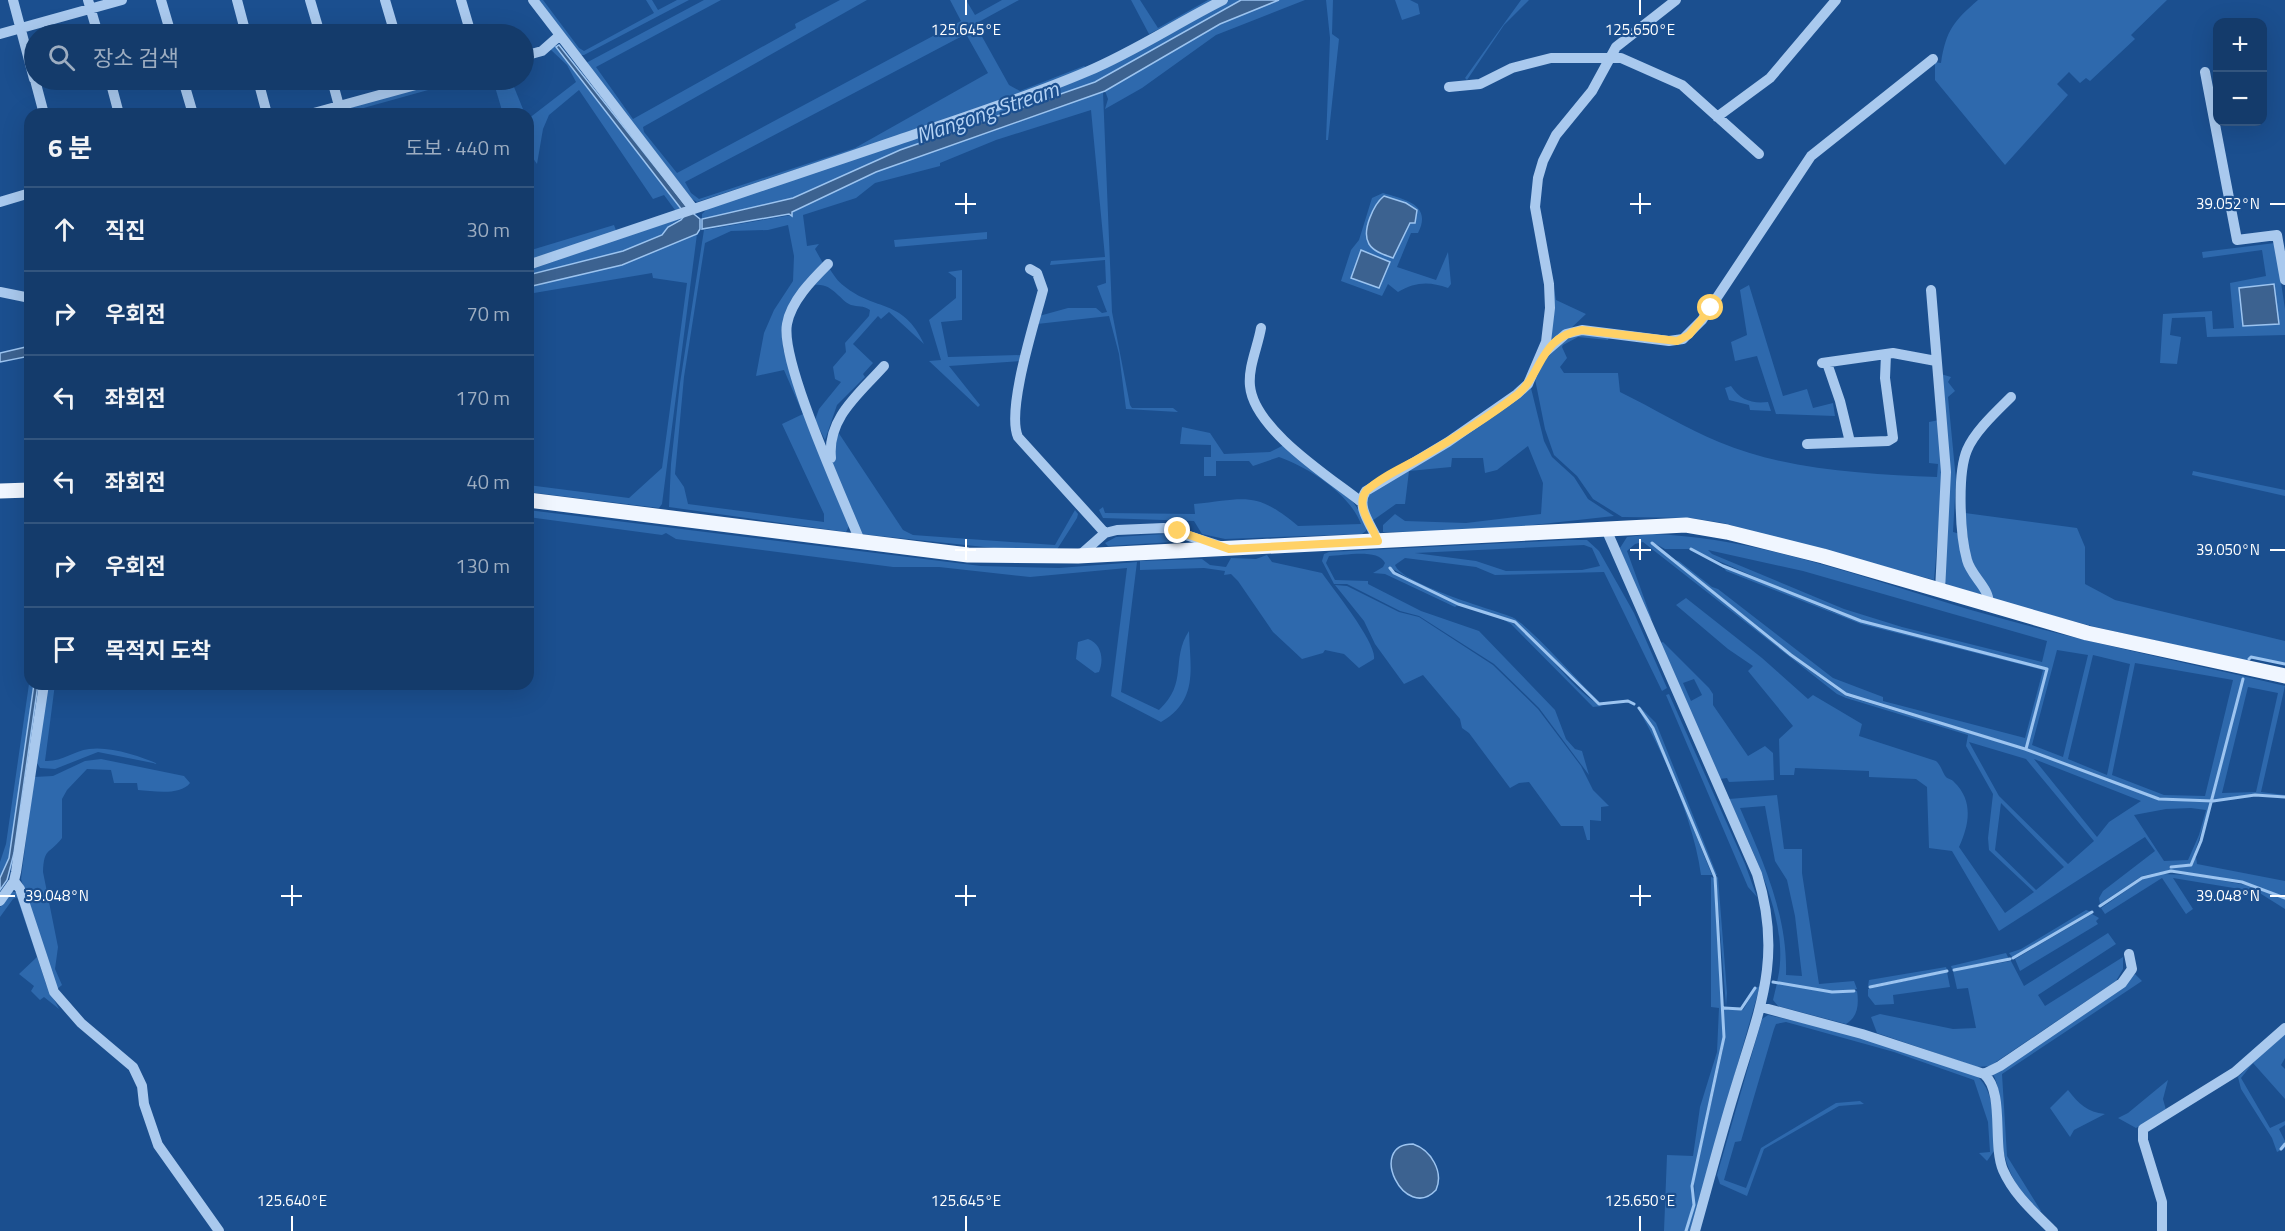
<!DOCTYPE html>
<html lang="ko">
<meta charset="utf-8">
<style>
:root{--surface:#143b6b;--page:#1d4271;--text:#f1f3f6;--muted:#9dadc1;--line:#33557e}
body{margin:0;font-family:"Titillium Web","Noto Sans KR",sans-serif;background:var(--page);color:var(--text)}
.controls{position:absolute;right:18px;top:18px;display:grid;overflow:hidden;border-radius:12px;box-shadow:0 6px 24px #0002}
.controls button{width:54px;height:54px;display:grid;place-items:center;padding:0;border:0;border-bottom:2px solid var(--line);background:var(--surface);color:var(--text);font:30px sans-serif}
.stop{position:absolute;width:18px;height:18px;margin:-14px;border:4px solid #ffd166;border-radius:50%;background:#fff}
.stop.end{background:#ffd166;border-color:#fff;box-shadow:0 2px 6px #0008}
.list{margin:0;padding:0;list-style:none}
h2{display:flex;justify-content:space-between;align-items:center;height:78px;margin:0;padding:0 24px;font-size:26px}
h2 small{font-size:20px;font-weight:400;color:var(--muted)}
.list li{display:grid;grid-template-columns:39px 1fr auto;gap:18px;align-items:center;box-sizing:border-box;height:84px;padding:0 24px;border-top:2px solid var(--line)}
.list b{display:block;font-size:22px;white-space:nowrap}
.list em{font-size:20px;font-style:normal;color:var(--muted)}
.icon{flex:none;width:33px;height:33px;fill:none;stroke:currentColor;stroke-width:2;stroke-linecap:round;stroke-linejoin:round}
.map{position:relative;flex:none;width:2285px;height:1231px;overflow:hidden}
.search{position:absolute;background:var(--surface);box-shadow:0 6px 24px #0002;left:24px;top:24px;width:510px;height:66px;display:flex;align-items:center;gap:15px;box-sizing:border-box;padding:0 21px;border-radius:33px;color:var(--muted);font-size:22px}
.panel{position:absolute;background:var(--surface);box-shadow:0 6px 24px #0002;left:24px;top:108px;width:510px;height:582px;border-radius:18px}
.map>svg:first-child{display:block}
.green{fill:#2e69ad;fill-rule:evenodd}
.water{fill:#3c6290;stroke:#9cc4f0;stroke-width:1.5}
.lines{fill:none;stroke-linecap:round;stroke-linejoin:round}
.stream{stroke:#9cc4f0;stroke-width:3}
.minor{stroke:#a9c9ee;stroke-width:10}
.major{stroke:#f0f6ff;stroke-width:15}
.route{stroke:#ffd166;stroke-width:8}
.ticks{fill:none;stroke:#fff;stroke-width:2}
.labels{text-anchor:middle;dominant-baseline:central;stroke-width:4.5;stroke-linejoin:round;paint-order:stroke}
.water-label{font-size:22px;font-style:italic;fill:#b5d3f5;stroke:#1b4f8f}
.ticks-label{font-size:15px;text-anchor:middle;fill:#fff;stroke:#1b4f8f;stroke-width:4.5;stroke-linejoin:round;paint-order:stroke}
</style>
<div class="map">
<svg width="2285" height="1231" viewBox="0 0 2285 1231">
<rect width="100%" height="100%" fill="#1b4f8f"/>
<path class="green" d="M538,0H543L579,48L584,51L654,13L646,0H652L658,10L677,0H689L584,55H580Z
M704,0H721L596,67L633,119L796,28L795,24L840,0H867L643,127L644,132L677,173L961,21L950,0H966L975,15L1002,0H1019L975,24L1009,85L1020,91L1084,66L1087,68L1015,97L697,202L692,199L586,63ZM966,34L988,73L855,148L699,199L691,193L685,182Z
M1131,0H1140L1158,28L1208,0H1217L1149,34Z
M1227,0H1241L1095,82L900,150L793,198L702,219V214L708,208L1037,94Z
M1279,0H1305L1216,35L1142,88L1105,109L1108,99L1105,91L1220,24Z
M1326,0H1333L1332,34L1339,39L1328,140H1326L1330,38Z
M1395,0H1410L1418,4L1420,14L1402,20Z
M1521,0H1529L1504,25L1467,80L1465,78Z
M1978,0H2167L2131,35L2135,39L2090,81L2086,78L2080,83L2069,72L2057,84L2068,95L2005,165L1935,80V62L1941,63C1946,30 1954,21 1978,0Z
M554,44L682,210H675L664,195L653,199L579,90L549,115L543,129L537,164L528,151V119L576,82L567,65L550,49Z
M451,80H464L342,114H323Z
M493,80H505L514,87L525,114H503Z
M1103,92L1112,312L1130,405L1132,408H1173L1178,412L1126,409L1119,354L1109,316L1037,324L1039,316L1068,308H1096L1102,313L1107,312L1097,286L1106,283L1105,260L1050,265L1051,261L1105,257L1091,110L996,140L940,163V166L875,183L856,198L803,215L807,246L819,244L815,249L824,265C798,295 779,305 783,349L849,526L846,532L669,507L671,464L680,383L704,230L792,215V212L876,172ZM788,225L794,256L793,281L774,310L764,333L756,376L784,370L803,414L782,424L824,514V522L688,504L684,487L675,474L684,377L705,243L731,231L768,230Z
M1383,193C1403,199 1433,204 1418,233H1411L1397,267L1436,280L1448,252L1451,284L1448,288C1429,281 1415,282 1398,292L1388,284L1382,296L1341,281L1351,250L1359,240L1372,198Z
M1537,204H1539L1556,300L1586,314L1568,331L1548,342L1552,314Z
M682,218L671,224L662,235L623,251L528,275V266Z
M614,225L617,233L528,263V251Z
M987,232V239L895,247L894,240Z
M697,234L662,504L659,508L528,492V485L629,498L662,468L687,283L653,278L652,273L528,294V287L622,265Z
M2275,243L2285,309V335L2207,337L2205,317L2172,318L2170,335L2181,337L2177,364L2160,363L2163,314L2212,311L2213,329L2234,328L2230,283L2266,276L2262,250L2203,258L2202,252Z
M829,268C833,274 838,282 844,286C876,312 903,298 924,344L889,312L881,319L878,316L853,344L873,363L863,374L865,377L837,405L825,440L815,420L819,409L841,382L835,379L833,367L846,352L845,343L869,316L870,310C863,305 858,307 851,305C840,301 833,283 815,285Z
M962,270V320L941,322L948,357L1022,355L1020,361L949,366L980,405L978,407L929,361L941,360L929,320L956,298V278L948,272Z
M1749,285L1783,396L1807,389L1813,408L1833,403L1835,416L1776,414L1757,356L1735,361L1731,342L1747,335L1740,290Z
M1576,333L1610,335L1608,340L1578,337L1563,345L1562,347L1567,358L1560,367L1564,373H1618L1620,392C1653,408 1685,428 1719,442C1786,470 1865,474 1937,477L1938,464L1929,463V422L1939,420L1944,466L1934,580L1723,523L1691,518L1622,517L1593,499L1577,476L1554,455L1545,429L1534,374L1542,359Z
M1941,374L1951,377L1948,382L1955,391L1948,397L1956,480L1953,532L1960,534L1984,595L1949,586L1944,581Z
M1530,384L1544,441L1552,457L1574,477L1588,499L1614,516L1480,531L1383,532V525L1395,514L1405,521L1466,523L1541,514L1543,483L1528,446L1497,470L1485,473L1483,458H1452L1451,467L1409,471L1405,504H1396L1372,521L1364,497Z
M1731,386C1740,400 1752,404 1768,402L1771,411L1750,410L1749,405L1729,400L1725,388Z
M1182,427L1210,433L1224,454L1270,452L1284,445L1353,502L1368,524L1366,531L1362,534L1225,539L1202,534L1194,521L1103,518L1099,510L1103,507L1105,513L1195,514L1194,504C1246,499 1255,490 1298,526L1361,524C1350,494 1308,467 1279,457L1253,466L1249,461H1216V476H1204V457H1211V445L1180,444Z
M838,432L903,530L913,535L1055,545L1075,510L1078,514L1077,518L1056,551L994,548L860,534L832,462Z
M2193,471L2285,490V496L2192,475Z
M528,510L981,566L1059,568L1137,562L1121,692L1159,710C1189,682 1170,660 1189,631C1190,668 1199,700 1161,722L1111,696L1127,568L1030,577L939,567H893L676,539L666,533L662,535L528,517Z
M1965,513L2077,528L2085,547V584L2115,600L2285,641V663L2250,656L2247,661L2095,627L1995,600L1970,560Z
M1165,534L1188,539L1189,541L1108,546L1105,543L1116,537Z
M1652,534C1761,538 1867,579 1971,610C2074,640 2180,661 2285,686L2261,792L2285,795V797L2255,795L2213,800L2242,680L2212,800L2159,799L2026,748L1846,694L1786,650L1675,560L1679,561L1712,587L1718,589L1833,678L1883,697V701L2025,738L2043,670L1861,624L1726,571L1723,566L1833,612L1872,624L1833,611L1691,549H1665L1652,542L1791,657L1846,696L2026,750L2159,800L2211,802L2191,864L2169,866L2170,868L2191,866L2196,857L2197,864L2285,881V897L2244,882L2171,870L2142,876L2100,904L2099,898L2103,891L2155,851L2145,837L1999,931L1952,851L1929,848L1927,787L1916,779L1869,777V771L1795,768L1794,775H1780L1779,739L1793,726L1748,671L1753,666L1728,649L1676,605L1686,598L1762,658L1808,699L1813,695L1862,724L1859,736L1936,761C1941,765 1942,772 1946,777C1948,779 1952,779 1954,782C1974,801 1969,825 1959,847L2005,913L2034,892L1989,850L1988,838L1993,794L1966,746L1968,735L1846,698L1837,694L1643,542L1635,544L1627,551L1652,620L1644,611L1620,548L1627,537ZM1708,550L1803,571L2047,641L2042,662L1902,627L1844,609L1712,554ZM2057,650L2088,655L2063,757L2032,745ZM2093,655L2130,664L2107,775L2068,759ZM2135,663L2233,680L2205,796L2164,795L2112,775ZM2248,687L2278,693L2256,792L2222,793ZM1969,742L2026,759L2094,841L2068,864L1999,796ZM2034,759L2141,801L2109,822L2097,837ZM2001,803L2064,867L2036,890L1995,850ZM2191,808L2206,810L2199,835L2188,860L2164,861L2134,815L2166,809Z
M1567,540H1587L1599,551L1634,613L1667,688L1662,691L1604,572L1495,575L1476,567L1405,558L1395,565C1402,584 1491,609 1512,617C1529,625 1583,687 1602,704L1573,681L1515,622L1458,603L1431,591L1391,568L1394,573L1458,605L1455,607L1385,574L1373,573L1383,567L1385,563C1378,548 1343,556 1329,556L1326,563L1335,580L1368,581V584L1421,611L1479,631L1555,710L1566,739L1575,749L1582,751L1589,775L1539,708L1494,664L1419,616L1400,611L1347,584H1334L1322,561L1324,554L1329,552ZM1584,545L1592,548L1600,566L1582,570L1506,571L1476,561L1415,553Z
M1267,555L1272,562L1322,573C1333,589 1377,643 1374,659L1359,668L1344,654L1325,650L1323,653L1302,659L1273,632L1238,581L1231,574L1224,575L1225,571L1204,568L1140,570V561L1202,559L1210,565L1226,567L1231,558L1256,559Z
M1335,585L1347,586L1399,612L1419,617L1493,665L1538,709L1581,766L1593,790L1609,806L1601,807V821L1590,820V840H1587L1583,826H1561L1529,782L1519,783L1510,788L1469,733L1462,728L1460,719L1423,675L1404,684L1375,644L1364,621Z
M1500,618C1533,625 1568,690 1602,706L1593,707L1511,624Z
M1088,639C1102,644 1104,660 1099,672L1095,673L1076,659L1078,642Z
M1663,642L1709,688L1713,694V705L1748,756L1765,746L1773,753L1774,780L1729,782L1727,778L1720,779L1660,643ZM1694,679L1702,695L1691,701L1683,683Z
M30,677V684H34L9,858L0,878V862L6,844Z
M47,684H55L45,761C62,762 73,751 89,749C110,746 140,756 158,764L98,752L55,769L40,768L37,763Z
M1669,694L1745,864L1757,897L1748,887L1666,695Z
M1637,707L1653,729L1712,875H1701C1694,822 1664,753 1637,707Z
M1640,707L1656,723L1717,875H1713L1654,727Z
M101,759L184,776L190,783C180,796 153,791 138,790L137,783H114L111,770L87,769L67,790L62,799V838C49,855 44,847 43,872L58,947L55,969L62,985L57,989L21,879L34,777L53,776L85,761Z
M1777,795L1784,849H1802V873L1819,984L1854,981L1857,989L1832,992L1777,982C1792,923 1752,851 1729,799ZM1765,806L1775,861L1787,880L1795,916L1802,976L1786,975C1788,916 1763,861 1740,808Z
M2161,874L2192,875L2257,887L2285,899V909L2258,892L2173,878L2193,909L2186,914L2162,878L2105,914L2101,908L2143,879Z
M1711,877L1714,878L1723,1037L1694,1181L1723,1049L1724,1009L1743,1010L1756,988L1760,986L1690,1231H1687L1695,1205L1694,1181L1691,1192L1694,1205L1686,1231H1664L1667,1155L1693,1156L1700,1107L1717,1052L1719,1008L1711,1007Z
M1718,877L1727,993L1726,1007L1716,878Z
M11,892H16L46,984L59,1009L44,997L40,1000L31,991L34,986L19,974L37,957L17,897L13,899L0,917V907Z
M2086,910L2092,912L2019,955L2012,957L2009,953L2021,949Z
M2092,914L2099,918L2096,921L2098,924L2020,971L2015,959Z
M2108,933L2116,944L2038,995L2045,1006L2123,957V969L2116,981L1990,1066L1977,1067L1877,1033L1871,1017L1880,1014L1953,1029L1976,1028L1968,988L1957,989L1953,971L2011,961L2024,986Z
M2006,953L2009,959L1952,969L1951,966Z
M1946,967L1947,970L1868,986L1869,980Z
M1947,972L1950,987L1893,995L1894,1004L1875,1005L1868,996V989Z
M2135,974L2142,981L2002,1074L2007,1156L2041,1211L2039,1212C2010,1185 2000,1153 1999,1114C1998,1100 2000,1084 1992,1073Z
M1777,983L1832,993L1857,991C1859,1004 1858,1017 1846,1024L1778,1006L1773,1000Z
M1768,1015L1852,1034L1977,1076C1997,1094 1993,1127 1994,1151L1987,1161L1979,1153L1990,1152L1988,1122L1974,1080L1894,1052L1786,1022L1776,1024L1774,1029L1741,1141L1735,1142L1724,1180L1746,1188L1761,1148L1836,1103L1860,1101L1864,1104L1839,1106L1764,1149L1747,1196L1720,1184L1717,1175L1762,1019Z
M2285,1032V1058L2281,1065L2285,1069V1099L2253,1063L2241,1078L2270,1128L2285,1121V1125L2279,1129L2285,1141V1148L2277,1152L2272,1138L2241,1089L2238,1077Z
M2168,1080L2163,1099L2166,1110L2136,1128L2118,1118L2128,1113Z
M2068,1090C2079,1104 2087,1112 2105,1114L2074,1130L2070,1137L2050,1108Z"/>
<path class="water" d="M1241,0H1279L1220,24L1105,91L876,172L792,212V216L789,214L702,229V219L793,198L900,150L1095,82Z
M559,45L687,207L682,210L556,47Z
M1384,196L1406,203L1417,210L1415,223H1410L1393,258C1385,255 1374,252 1369,244C1361,231 1374,204 1384,196Z
M689,210L700,219V229L697,234L622,265L528,287V275L623,251L662,235L668,227L681,220Z
M1361,250L1390,262L1379,288L1351,278Z
M2274,284L2279,324L2243,326L2239,288Z
M30,346V356L0,362V353Z
M34,684H38L14,853L7,880L0,890V878L9,858Z
M1413,1144C1431,1150 1444,1172 1436,1190C1405,1223 1366,1144 1413,1144Z"/>
<g class="lines">
<path class="stream" d="M1652,543L1791,655L1846,694L2025,749L2159,799L2213,801L2255,795L2285,797
M1691,549L1723,566L1861,621L2047,669L2026,749
M1390,568L1394,573L1458,604L1515,622L1599,704L1628,701L1634,704
M2249,659L2251,657L2285,664
M1639,708L1653,728L1715,877L1724,1037L1692,1186L1694,1205L1686,1231
M2171,867L2191,865L2201,841L2243,679
M2100,906L2142,878L2171,871L2242,882L2285,898
M2013,958L2092,912
M1954,970L2010,959
M1773,982L1832,992L1854,991
M1870,987L1947,971
M1724,1008L1741,1009L1755,988
M2281,1149L2285,1144"/>
<path class="minor" d="M13,0L34,79
M88,0L98,34
M161,0L171,34
M237,0L246,34
M310,0L320,34
M385,0L395,34
M461,0L471,34
M533,0L692,207
M0,34L122,0
M524,56L542,51L559,36
M2205,72L2237,240L2277,235L2285,280
M35,80L44,114
M110,80L119,114
M183,80L193,114
M258,80L267,114
M332,80L339,106
M1449,87L1480,84L1512,68L1551,58H1621L1682,85L1759,154
M310,114L434,80
M1717,117L1770,78L1836,0
M0,202L30,193
M828,264C812,280 791,301 787,324C780,362 843,498 860,541
M528,265C652,223 774,182 898,140C961,118 1025,98 1086,72C1134,52 1177,23 1223,0
M1030,269L1037,273L1043,290C1035,321 1006,410 1018,437L1105,533
M1931,290L1946,472L1940,591
M0,292L30,298
M1261,328C1258,346 1248,367 1250,386C1254,429 1328,476 1360,501
M1544,353L1566,334L1582,330L1669,341L1683,339L1702,320L1811,156L1933,59
M1822,363L1893,353L1936,361
M1827,363L1840,401L1850,442
M1807,444L1888,441L1893,438L1885,378L1886,354
M831,458C827,418 859,394 884,366
M1606,529L1757,874C1784,960 1758,1012 1734,1093C1720,1139 1708,1185 1695,1231
M1378,541C1372,526 1355,506 1366,491L1448,442L1517,394L1528,384L1546,342L1550,308L1549,284L1535,207L1538,178L1543,161L1556,135L1592,91L1616,47L1676,0
M1079,556L1105,533L1117,530L1164,528L1220,546
M1989,604C1989,587 1971,576 1967,560C1960,535 1957,474 1967,450C1975,431 1996,412 2011,397
M14,881L20,889L54,992L81,1023L133,1067L142,1086L144,1104L158,1145L219,1231
M0,901L14,881L16,872L44,684
M1761,1007L1862,1034L1984,1074C2005,1092 1992,1144 2003,1170C2014,1195 2034,1212 2053,1231
M1984,1074L2000,1066L2122,983L2132,969L2129,954
M2162,1231V1202L2143,1140V1129L2235,1072L2285,1028"/>
<path class="major" d="M0,491L30,490
M528,500L968,555L1078,556L1686,525L1727,532L1823,556L2087,633L2285,676"/>
</g>
<g class="lines">
<path class="route" d="M1178,531L1229,549L1378,541C1372,526 1355,506 1366,491C1381,477 1402,468 1420,458C1453,439 1487,418 1517,395C1543,373 1539,337 1582,330L1677,341L1689,335L1711,308"/>
</g>
<path class="ticks" d="M966,0V15M1640,0V15M966,193V214M1640,193V214M955,204H976M1630,204H1651M2270,204H2285M966,539V560M1640,539V560M955,550H976M1630,550H1651M2270,550H2285M292,885V906M966,885V906M1640,885V906M0,896H15M281,896H302M955,896H976M1630,896H1651M2270,896H2285M292,1216V1231M966,1216V1231M1640,1216V1231"/>
<g class="labels">
<g class="water-label">
<text transform="translate(987 112) rotate(-19)">Mangong Stream</text>
</g>
</g>
<g class="ticks-label">
<text x="966" y="35">125.645°E</text>
<text x="1640" y="35">125.650°E</text>
<text x="2228" y="209">39.052°N</text>
<text x="2228" y="555">39.050°N</text>
<text x="57" y="901">39.048°N</text>
<text x="2228" y="901">39.048°N</text>
<text x="292" y="1206">125.640°E</text>
<text x="966" y="1206">125.645°E</text>
<text x="1640" y="1206">125.650°E</text>
</g>
</svg>
<div class="controls">
<button>+</button>
<button>−</button>
</div>
<div class="stop" style="left:1711px;top:308px"></div>
<div class="stop end" style="left:1178px;top:531px"></div>
<div class="search"><svg class="icon" aria-label="search" viewBox="0 0 24 24"><circle cx="10" cy="10" r="6"/><path d="M15 15l6 6"/></svg>장소 검색</div>
<section class="panel">
<h2>6 분<small>도보 · 440 m</small></h2>
<ul class="list">
<li><svg class="icon" aria-label="ahead" viewBox="0 0 24 24"><path d="M12 20V5M6 11l6-6 6 6"/></svg><div><b>직진</b></div><em>30 m</em></li>
<li><svg class="icon" aria-label="right" viewBox="0 0 24 24"><path d="M7 20v-9h11M14 6l5 5-5 5"/></svg><div><b>우회전</b></div><em>70 m</em></li>
<li><svg class="icon" aria-label="left" viewBox="0 0 24 24"><path d="M17 20v-9H6M10 6l-5 5 5 5"/></svg><div><b>좌회전</b></div><em>170 m</em></li>
<li><svg class="icon" aria-label="left" viewBox="0 0 24 24"><path d="M17 20v-9H6M10 6l-5 5 5 5"/></svg><div><b>좌회전</b></div><em>40 m</em></li>
<li><svg class="icon" aria-label="right" viewBox="0 0 24 24"><path d="M7 20v-9h11M14 6l5 5-5 5"/></svg><div><b>우회전</b></div><em>130 m</em></li>
<li><svg class="icon" aria-label="arrive" viewBox="0 0 24 24"><path d="M6 21V4h12l-3 4 3 4H6"/></svg><div><b>목적지 도착</b></div></li>
</ul>
</section>
</div>
